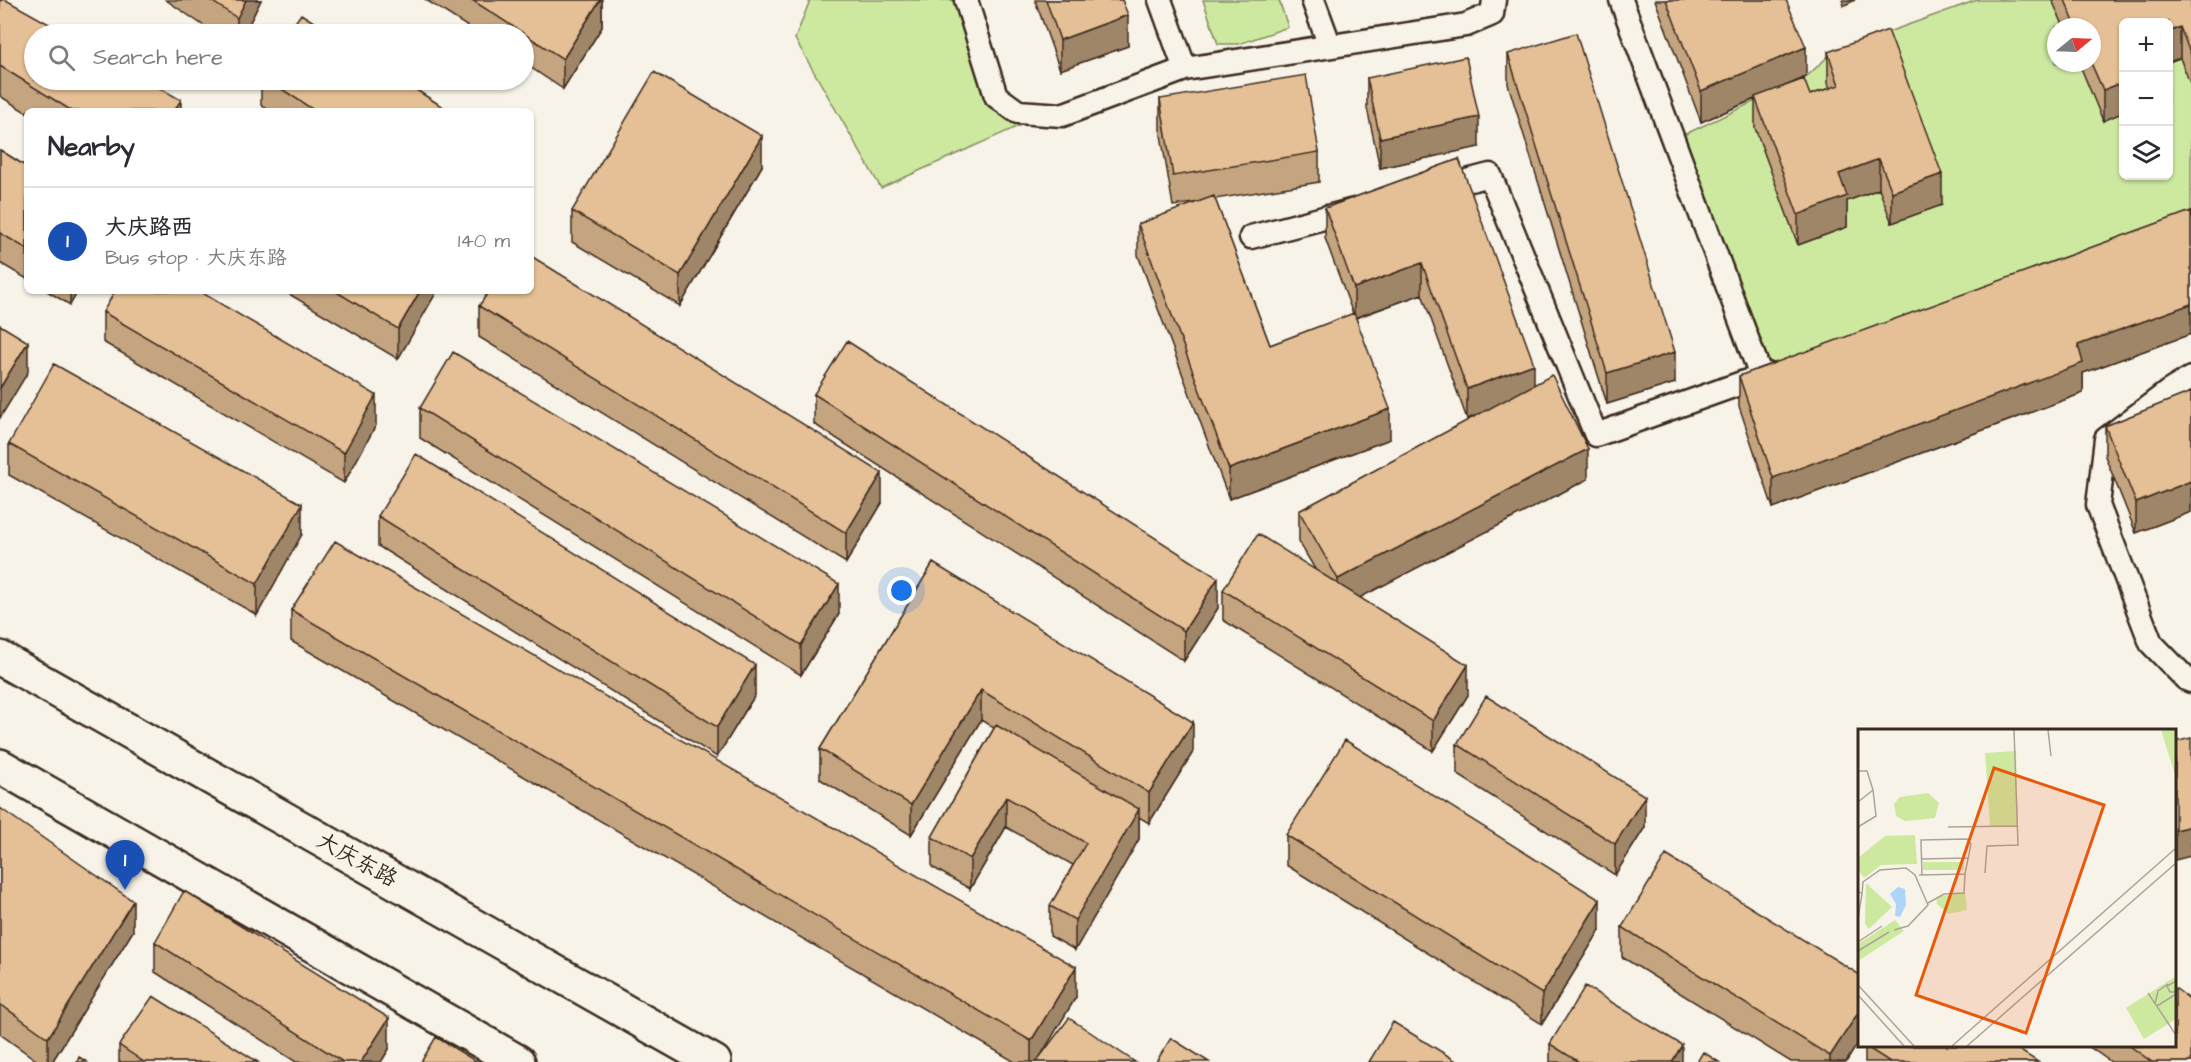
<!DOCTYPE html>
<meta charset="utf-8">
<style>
:root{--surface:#fff;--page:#f7f7f7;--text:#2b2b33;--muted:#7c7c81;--line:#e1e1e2;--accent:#1f6fb2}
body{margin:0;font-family:"Architects Daughter","LXGW WenKai TC",sans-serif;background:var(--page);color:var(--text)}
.controls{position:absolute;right:18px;top:18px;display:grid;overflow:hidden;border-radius:9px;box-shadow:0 2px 4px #0004}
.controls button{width:54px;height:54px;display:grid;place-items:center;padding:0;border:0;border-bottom:2px solid var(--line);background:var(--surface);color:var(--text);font:30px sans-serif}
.compass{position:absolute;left:2047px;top:18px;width:54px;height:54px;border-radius:50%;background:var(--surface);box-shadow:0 2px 4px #0004;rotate:71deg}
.you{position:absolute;left:902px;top:591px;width:21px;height:21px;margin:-15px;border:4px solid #fff;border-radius:50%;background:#1a73e8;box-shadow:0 0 0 9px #1a73e833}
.badge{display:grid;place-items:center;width:39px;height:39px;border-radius:50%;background:var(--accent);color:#fff;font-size:20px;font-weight:700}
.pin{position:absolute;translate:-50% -50px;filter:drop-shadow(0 2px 3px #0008)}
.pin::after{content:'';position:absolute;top:32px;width:21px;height:18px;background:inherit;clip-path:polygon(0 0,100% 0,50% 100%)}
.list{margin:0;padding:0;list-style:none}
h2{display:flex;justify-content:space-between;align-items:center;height:78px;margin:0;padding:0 24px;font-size:26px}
h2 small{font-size:20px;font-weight:400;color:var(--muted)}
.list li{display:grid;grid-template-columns:39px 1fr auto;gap:18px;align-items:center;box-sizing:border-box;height:108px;padding:0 24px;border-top:2px solid var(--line)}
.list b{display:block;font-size:22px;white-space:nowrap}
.list p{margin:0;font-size:20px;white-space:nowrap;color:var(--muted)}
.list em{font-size:20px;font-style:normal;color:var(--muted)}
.icon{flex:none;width:33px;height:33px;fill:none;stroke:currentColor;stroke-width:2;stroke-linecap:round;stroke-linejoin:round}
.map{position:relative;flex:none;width:2191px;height:1062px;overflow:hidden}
.search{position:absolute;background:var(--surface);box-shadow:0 2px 4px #0004;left:24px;top:24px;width:510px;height:66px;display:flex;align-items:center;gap:15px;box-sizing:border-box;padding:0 21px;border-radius:33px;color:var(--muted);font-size:22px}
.panel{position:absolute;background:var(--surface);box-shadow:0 2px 4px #0004;left:24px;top:108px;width:510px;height:186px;border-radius:9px}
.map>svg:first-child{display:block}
.green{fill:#cde9a0;stroke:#848a5f;stroke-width:1.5;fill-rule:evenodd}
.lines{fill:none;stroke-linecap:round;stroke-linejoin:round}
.lane-casing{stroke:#3b2a1e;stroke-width:27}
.secondary-casing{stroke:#3b2a1e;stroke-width:38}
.lane{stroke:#f7f3e8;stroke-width:22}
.secondary{stroke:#f7f3e8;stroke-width:33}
.wall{fill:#c5a480;stroke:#3b2a1e;stroke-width:1.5}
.shaded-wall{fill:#a08668;stroke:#3b2a1e;stroke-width:1.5}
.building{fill:#e5bf95;stroke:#3b2a1e;stroke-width:1.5}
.labels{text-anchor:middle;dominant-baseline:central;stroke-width:4.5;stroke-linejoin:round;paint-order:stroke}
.street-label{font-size:22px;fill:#3b2a1e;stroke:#f7f3e8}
.inset-road{fill:none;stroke:#aca397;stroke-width:1.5}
.view{fill:#e8590c;fill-opacity:0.15;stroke:#e8590c;stroke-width:3}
.inset-edge{fill:none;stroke:#3b2a1e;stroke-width:3}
</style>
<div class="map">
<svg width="2191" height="1062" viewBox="0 0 2191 1062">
<rect width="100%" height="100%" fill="#f7f3e8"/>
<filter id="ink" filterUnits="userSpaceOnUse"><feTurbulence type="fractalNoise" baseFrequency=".0167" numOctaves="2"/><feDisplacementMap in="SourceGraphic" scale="12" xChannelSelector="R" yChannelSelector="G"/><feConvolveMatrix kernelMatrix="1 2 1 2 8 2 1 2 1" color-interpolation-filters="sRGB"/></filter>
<g filter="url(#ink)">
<path class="green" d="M810,0H966L996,96L1030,121L881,188L795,39Z
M1203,0H1279L1288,27L1239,44H1218Z
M1977,0H2191V220L1761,376L1673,140L1806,77L1833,52ZM2124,22H2168V176H2124ZM2056,27H2092V63H2056Z"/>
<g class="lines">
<defs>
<path id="lane" d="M966,0L996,96L1018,112L1062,115L1185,69L1160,0
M1313,0L1330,46
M1621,0L1761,376
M1185,69L1466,25L1492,14L1494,0
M1439,188L1490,175L1596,435L1767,374
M1251,237L1354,210
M2191,378L2168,392L2106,439L2098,505L2151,643L2186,679L2191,681"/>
<path id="secondary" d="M0,658L714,1062
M0,766L518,1062"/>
</defs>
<use href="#lane" class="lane-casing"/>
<use href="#secondary" class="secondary-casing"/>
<use href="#lane" class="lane"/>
<use href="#secondary" class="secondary"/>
</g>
<path class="wall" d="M0,0L181,111H27V113L0,96Z
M166,0H261L244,34H216Z
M426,0H602V27L563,89L524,63V34H479Z
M1035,0H1122L1128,46L1060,70Z
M1655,0H1786L1806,77L1787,85L1810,95L1830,88L1828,83V52L1942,205L1892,223L1879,189L1847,201V227L1798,245L1755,128V99L1701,122Z
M2052,0H2191V86L2180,58L2169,22L2103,121L2079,63H2092V27H2064Z
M1508,54L1675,383L1607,404L1508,84Z
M1367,78L1479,147L1380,168L1367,108Z
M261,80H401L449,111H270L261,105Z
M1160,99L1319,152V182L1215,199L1270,345L1353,314L1325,238V208L1459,159L1534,385L1588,479L1360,597L1468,695L1433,751L1223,620V590L1315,569L1299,542V511L1478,415L1467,419L1422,294L1356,318L1390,439L1229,499L1138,255V224L1200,202L1173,206L1160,129Z
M0,150L27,167V279L0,263Z
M762,166L680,306L572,242V211Z
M2191,211V334L2083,373V393L1773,508L1739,406V376Z
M47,291H78L70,305Z
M284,291H437L398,359Z
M479,306L882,503L846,563L479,337Z
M103,312L376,425L344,483L103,342Z
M2191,392V512L2136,533L2105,456V426Z
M814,394L1218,608L1184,661L814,424Z
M420,408L839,614L801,675L420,438Z
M9,444L302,534L257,615L9,475Z
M378,516L755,695L717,757L378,546Z
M933,563L1193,752L1149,823L1139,817V839L1075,950L1050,936V906L1073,865L1006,827L970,889L932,867V837L994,728L981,720L911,835L820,779V749Z
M291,610L1076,997L1038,1059L1135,1062H1015L291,641Z
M1457,744L1645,827L1615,875L1457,774Z
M0,808L133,931L52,1062H39L0,1034Z
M1286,835L1600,930L1542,1024L1286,865Z
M1622,927L1860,975V1040L1846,1062H1791L1622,957Z
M155,942L389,1049L381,1062H296L155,972Z
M1550,1044L1682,1062H1550Z
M119,1045L258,1062H119Z
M1865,1046L2038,1062H1865Z
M2088,1046H2175L2191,1062H2111Z"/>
<path class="shaded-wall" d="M246,0H261L244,34H237V18Z
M600,0H602V27L563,89V59Z
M1843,0H1855L1843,6Z
M1128,15V46L1060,70V40Z
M2180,27V58L2169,62V32Z
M1806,47V77L1701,122V91Z
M2124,82V112L2103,121V90Z
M181,100V111H174Z
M1479,117V147L1380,168V138Z
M762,136V166L680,306V275Z
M1879,159V189L1847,201V227L1798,245V215L1839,174Z
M1942,174V205L1892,223V192Z
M1422,263V294L1354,318V288Z
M70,291H78L70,305Z
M420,291H437L398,359V329Z
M2191,304V334L2083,373V393L1773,508V478L2078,345Z
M28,342V372L0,418V388Z
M1675,352V383L1607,404V373Z
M1534,364V394L1467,419V389Z
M376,395V425L344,483V453Z
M1390,409V439L1229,499V469Z
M1588,449V479L1338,609V579Z
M882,473V503L846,563V533Z
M2191,481V512L2136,533V503Z
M302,504V534L257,615V584Z
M1218,578V608L1184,661V631Z
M839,584V614L801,675V645Z
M755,665V695L717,757V727Z
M1468,665V695L1433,751V721Z
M981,690V720L911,835V805Z
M1193,722V752L1149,823V793Z
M1645,796V827L1615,875V844Z
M1006,797V827L970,889V859Z
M1139,809V839L1075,950V920Z
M2191,826V856L2175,860V830Z
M1600,900V930L1542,1024V994Z
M133,901V931L52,1062H48V1038Z
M1076,967V997L1037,1062H1031V1041Z
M1860,1010V1040L1846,1062H1830V1056Z
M389,1018V1049L381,1062H361Z
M1682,1045V1062H1672Z"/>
<path class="building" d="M0,0H6L67,34H34V80H146L181,100L174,111H72L0,66Z
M210,0H246L237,18Z
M472,0H600L563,59Z
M1046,0H1122L1128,15L1060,40Z
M1666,0H1786L1806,47L1701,91Z
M2065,0H2191V55L2180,27L2169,32V22H2124V82L2103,90L2091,63H2092V27H2076Z
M301,14L333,34H287Z
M1888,30L1942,174L1892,192L1879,159L1839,174L1847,196L1798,215L1755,97L1804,79L1810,95L1839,85L1828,52Z
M1576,33L1675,352L1607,373L1508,54Z
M1466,57L1479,117L1380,138L1367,78Z
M654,72L762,136L680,275L572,211Z
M1306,75L1319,152L1173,176L1160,99Z
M268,80H401L449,111H315Z
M0,150L27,167V249L0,233Z
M1459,159L1534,364L1467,389L1422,263L1354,288L1325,208Z
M1214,196L1270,345L1354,313L1390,409L1229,469L1138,224Z
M2191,211V304L2078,345L2083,363L1773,478L1739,376Z
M531,256L882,473L846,533L479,306L489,291H531Z
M115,291H199L376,395L344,453L103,312Z
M335,291H420L398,329Z
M0,325L28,342L0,388Z
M847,341L1218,578L1184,631L814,394Z
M453,352L839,584L801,645L420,408Z
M54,364L302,504L257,584L9,444Z
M1552,375L1588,449L1338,579L1299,511Z
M2191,392V481L2136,503L2105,426Z
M416,454L755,665L717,727L378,516Z
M1258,534L1468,665L1433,721L1223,590Z
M335,541L1076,967L1031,1041L291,610Z
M933,563L1193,722L1149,793L981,690L911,805L820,749Z
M1486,696L1645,796L1615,844L1457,744Z
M996,725L1139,809L1075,920L1050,906L1086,843L1006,797L970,859L932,837Z
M2191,738V826L2175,830V742Z
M1345,740L1600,900L1542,994L1286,835Z
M0,808L133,901L48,1038L0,1004Z
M1666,855L1860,975V1010L1830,1056L1622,927Z
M184,891L389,1018L361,1062H343L155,942Z
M1585,986L1682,1045L1672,1062H1579L1550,1044Z
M2175,988L2191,1000V1062H2152L2130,1046H2175Z
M153,996L258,1062H144L119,1045Z
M1069,1018L1135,1062H1036Z
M1393,1022L1458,1062H1369Z
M436,1037L477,1062H421Z
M1171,1038L1209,1062H1156Z
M1865,1046H2013L2038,1062H1890Z
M1703,1052L1719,1062H1697Z
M79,1057L87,1062H77Z"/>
</g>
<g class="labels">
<g class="street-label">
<text transform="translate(357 860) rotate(29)">大庆东路</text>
</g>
</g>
<g transform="translate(1858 729)">
<rect width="318" height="318" fill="#f7f3e8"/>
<path d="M303,1H318V49ZM158,22L160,97H132L127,24ZM70,64L81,74L77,89L47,92L38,87L36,75L42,68ZM57,106L59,135L23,136L6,149L0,141V129L27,107ZM65,133H106V141H65ZM8,154L34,178L11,200L7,195ZM107,163L109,181L90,185L79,175L78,168ZM37,191L46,202L0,232V215ZM318,247V290L286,310L268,279Z" fill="#cde9a0"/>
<path d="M40,158L47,160L48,176L42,188L37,187L38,175L32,165Z" fill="#aed5f8"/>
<path class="inset-road" d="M190,1L193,27M0,42H9L15,61L0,73M0,98L18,87L15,61M90,98L160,97M63,130L110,129M127,144L129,117L160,116L156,1M61,146L107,145L106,164L86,165L70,174M64,146L63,111L109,110L113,115L107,145M0,162L4,165L0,189M4,165L5,153L22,141L48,139L57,146L70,176L50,197L36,201M0,213L24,197M0,222L31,203M318,252L309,257L312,263H318M0,256L56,317M290,264L318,306M0,266L46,317M297,275L300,262L310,255M299,277L318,265M94,317L318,119M109,317L318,134"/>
<path class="view" d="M136,39L246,76L168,304L58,266Z"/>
<rect width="318" height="318" class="inset-edge"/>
</g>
</svg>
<div class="controls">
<button>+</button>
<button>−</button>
<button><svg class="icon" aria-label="layers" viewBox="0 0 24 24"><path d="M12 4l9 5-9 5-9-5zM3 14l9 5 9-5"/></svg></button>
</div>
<svg class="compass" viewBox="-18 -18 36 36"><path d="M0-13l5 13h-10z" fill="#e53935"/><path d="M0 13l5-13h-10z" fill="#7c7c81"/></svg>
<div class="you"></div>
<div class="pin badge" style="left:125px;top:890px;background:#1a4fb4">1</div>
<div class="search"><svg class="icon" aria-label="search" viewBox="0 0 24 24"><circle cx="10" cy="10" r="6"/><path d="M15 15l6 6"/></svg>Search here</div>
<section class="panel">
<h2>Nearby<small></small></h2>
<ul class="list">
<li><span class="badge" style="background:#1a4fb4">1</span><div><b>大庆路西</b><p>Bus stop · 大庆东路</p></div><em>140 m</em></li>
</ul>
</section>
</div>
